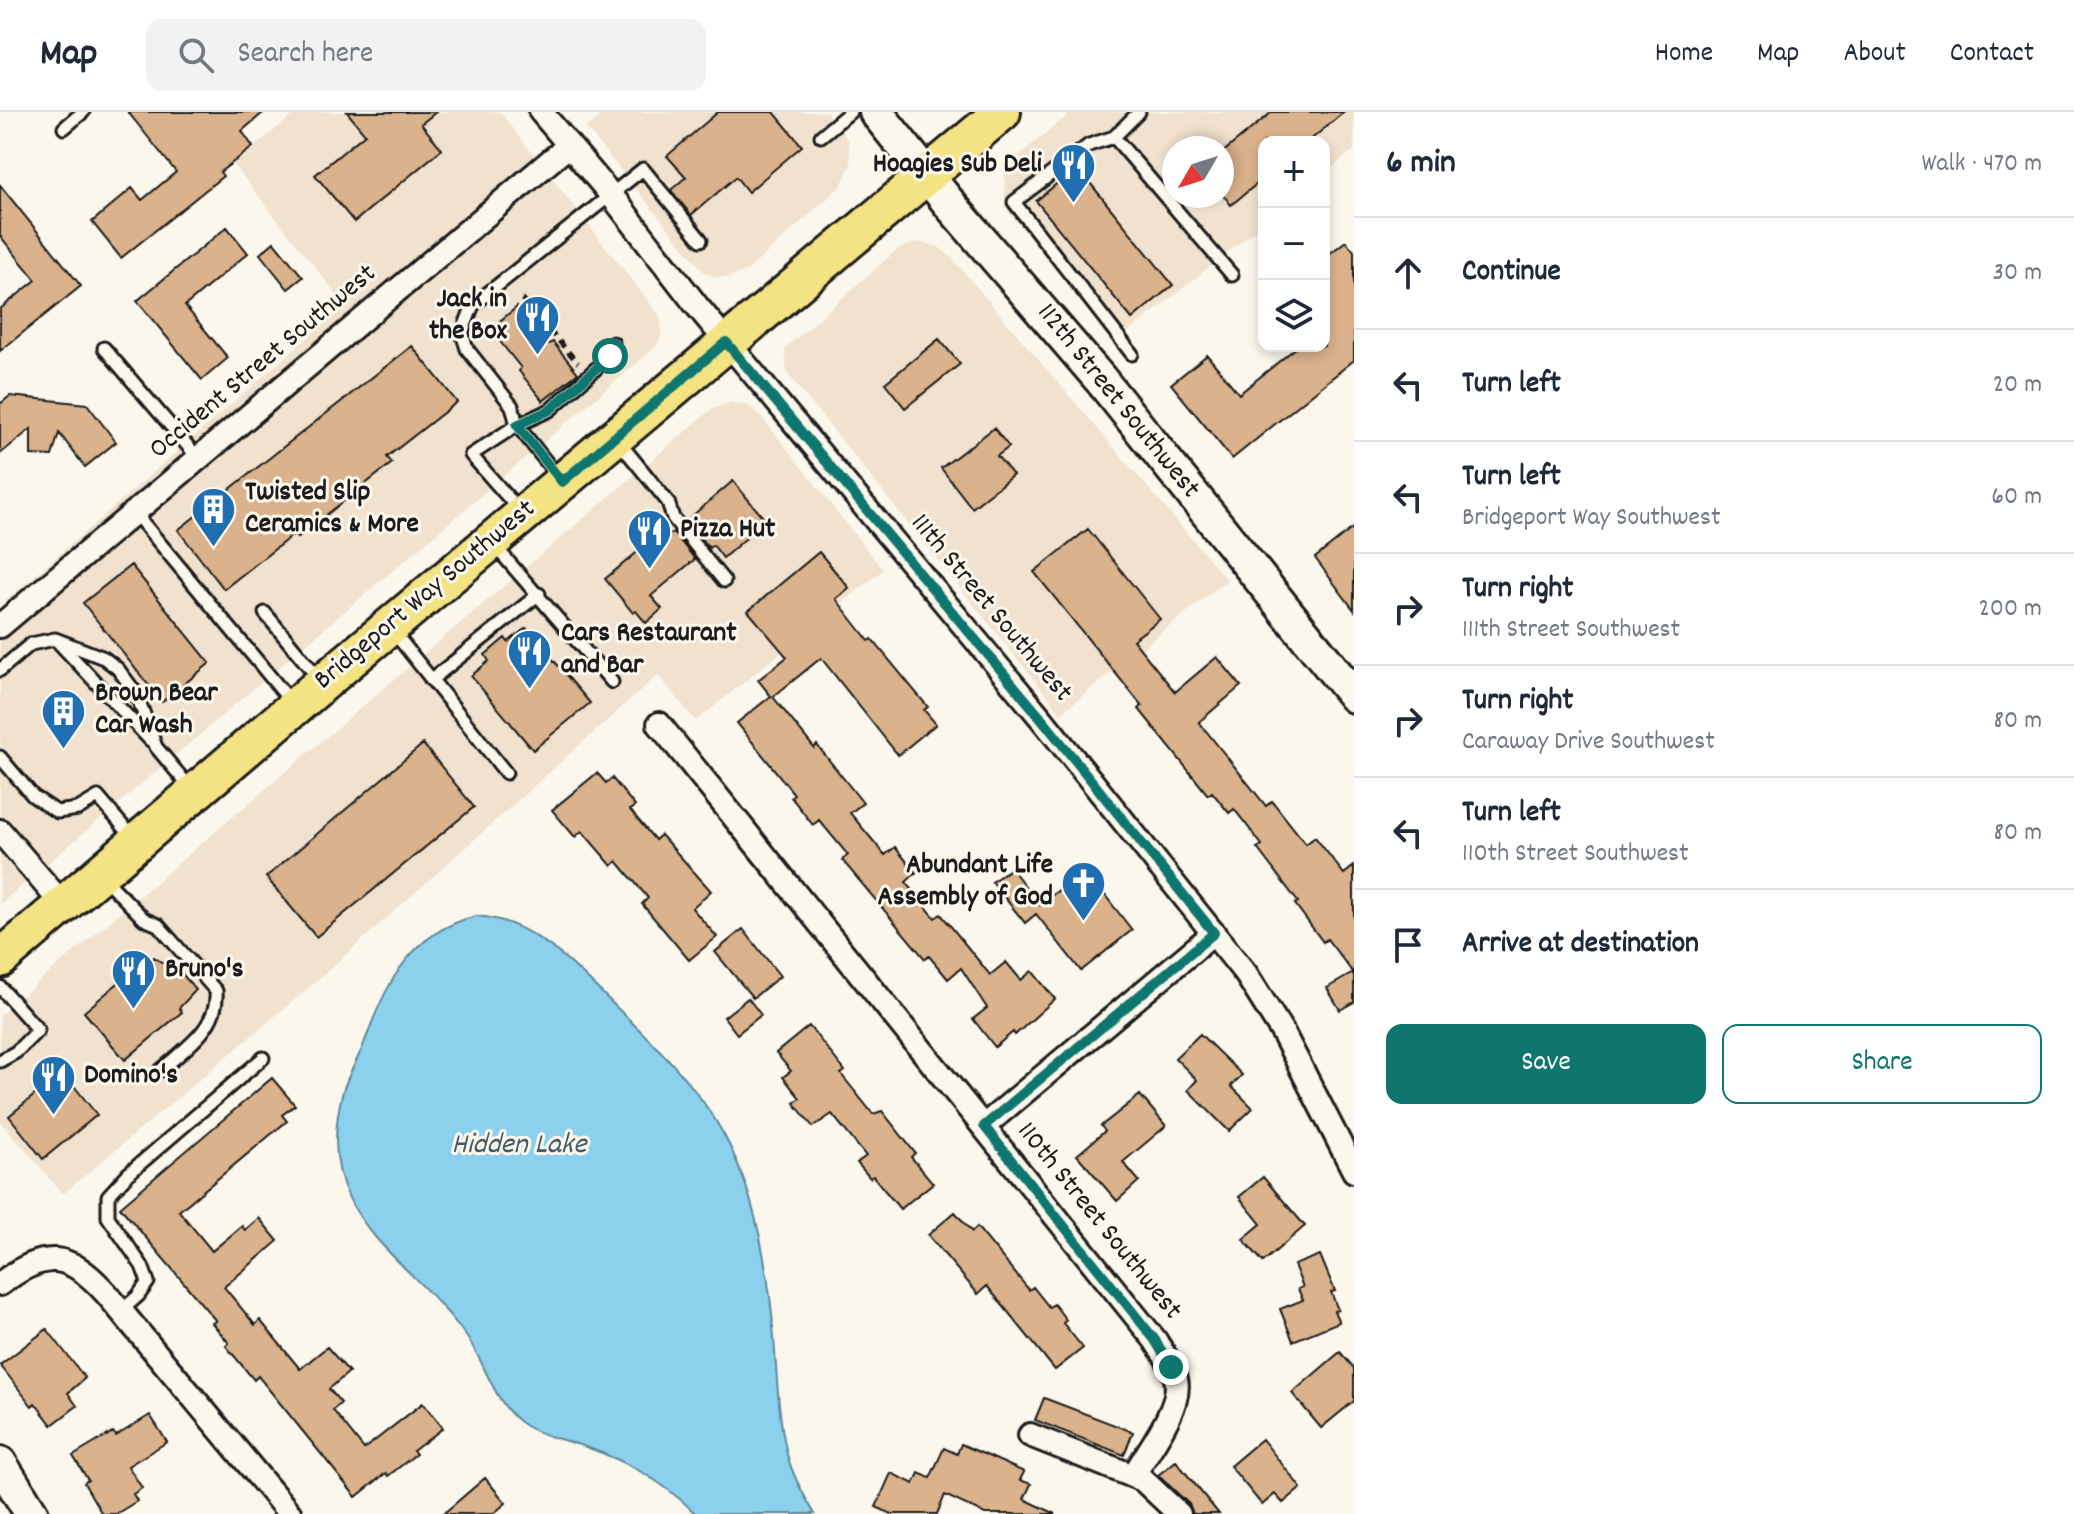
<!DOCTYPE html>
<meta charset="utf-8">
<style>
:root{--surface:#fff;--page:#f2f2f3;--text:#1f2937;--muted:#747a83;--line:#e0e1e3;--accent:#0f766e}
body{margin:0;font-family:Dekko,sans-serif;background:var(--page);color:var(--text)}
.controls{position:absolute;right:24px;top:24px;display:grid;overflow:hidden;border-radius:16px;box-shadow:0 4px 12px #0003}
.controls button{width:72px;height:72px;display:grid;place-items:center;padding:0;border:0;border-bottom:2px solid var(--line);background:var(--surface);color:var(--text);font:40px sans-serif}
.compass{position:absolute;left:1162px;top:24px;width:72px;height:72px;border-radius:50%;background:var(--surface);box-shadow:0 4px 12px #0003;rotate:231deg}
.stop{position:absolute;width:24px;height:24px;margin:-18px;border:6px solid #0f766e;border-radius:50%;background:#fff}
.stop.end{background:#0f766e;border-color:#fff;box-shadow:0 2px 8px #0008}
.list{margin:0;padding:0;list-style:none}
h2{display:flex;justify-content:space-between;align-items:center;height:104px;margin:0;padding:0 32px;font-size:34px}
h2 small{font-size:26px;font-weight:400;color:var(--muted)}
.list li{display:grid;grid-template-columns:52px 1fr auto;gap:24px;align-items:center;box-sizing:border-box;height:112px;padding:0 32px;border-top:2px solid var(--line)}
.list b{display:block;font-size:30px;white-space:nowrap}
.list p{margin:0;font-size:26px;white-space:nowrap;color:var(--muted)}
.list em{font-size:26px;font-style:normal;color:var(--muted)}
.actions{display:flex;gap:16px;padding:24px 32px}
.actions a{flex:1;padding:18px 0;border:2px solid var(--accent);border-radius:16px;text-align:center;font-size:28px;color:var(--accent)}
.actions .main{background:var(--accent);color:#fff}
.icon{flex:none;width:44px;height:44px;fill:none;stroke:currentColor;stroke-width:2;stroke-linecap:round;stroke-linejoin:round}
.map{position:relative;flex:none;width:1354px;height:1402px;overflow:hidden}
header{display:flex;align-items:center;gap:48px;box-sizing:border-box;height:112px;padding:0 40px;background:var(--surface);border-bottom:2px solid var(--line)}
header strong{font-size:38px}
nav{display:flex;gap:44px;margin-inline-start:auto;font-size:28px}
.search{width:560px;height:72px;background:var(--page);display:flex;align-items:center;gap:20px;box-sizing:border-box;padding:0 28px;border-radius:16px;color:var(--muted);font-size:30px}
main{display:flex}
aside{flex:1;background:var(--surface)}
.map>svg:first-child{display:block}
.built{fill:#f1e2cf;fill-rule:evenodd}
.water{fill:#8bd0ed;stroke:#5f8899;stroke-width:2}
.building{fill:#dab28b;stroke:#1c1c1c;stroke-width:2}
.lines{fill:none;stroke-linecap:round;stroke-linejoin:round}
.lane-casing{stroke:#1c1c1c;stroke-width:17}
.street-casing{stroke:#1c1c1c;stroke-width:28}
.secondary-casing{stroke:#1c1c1c;stroke-width:38}
.primary-casing{stroke:#1c1c1c;stroke-width:42}
.path{stroke:#1c1c1c;stroke-width:5;stroke-dasharray:8 6;stroke-linecap:butt}
.lane{stroke:#fbf7ec;stroke-width:11}
.street{stroke:#fbf7ec;stroke-width:22}
.secondary{stroke:#fbf7ec;stroke-width:32}
.primary{stroke:#f4e382;stroke-width:36}
.route{stroke:#0f766e;stroke-width:10}
.labels{text-anchor:middle;dominant-baseline:central;stroke-width:6;stroke-linejoin:round;paint-order:stroke}
.poi-label{font-size:28px;font-weight:bold;fill:#1c1c1c;stroke:#fbf7ec;text-anchor:start}
.street-label{font-size:28px;fill:#1c1c1c;stroke:#fbf7ec}
.water-label{font-size:30px;font-style:italic;fill:#435b65;stroke:#fbf7ec}
</style>
<header>
<strong>Map</strong>
<div class="search"><svg class="icon" aria-label="search" viewBox="0 0 24 24"><circle cx="10" cy="10" r="6"/><path d="M15 15l6 6"/></svg>Search here</div>
<nav><a>Home</a><a>Map</a><a>About</a><a>Contact</a></nav>
</header>
<main>
<div class="map">
<svg width="1354" height="1402" viewBox="0 0 1354 1402">
<rect width="100%" height="100%" fill="#fbf7ec"/>
<filter id="ink" filterUnits="userSpaceOnUse"><feTurbulence type="fractalNoise" baseFrequency=".0125" numOctaves="2"/><feDisplacementMap in="SourceGraphic" scale="16" xChannelSelector="R" yChannelSelector="G"/><feConvolveMatrix kernelMatrix="1 2 1 2 8 2 1 2 1" color-interpolation-filters="sRGB"/></filter>
<g filter="url(#ink)">
<path class="built" d="M297,0H500L660,204L662,220L660,228L656,235L0,792V494L345,193L233,52Z
M605,0H827L848,28L851,52L841,74L748,158L727,166L715,165L704,160L586,16Z
M1072,0H1354V38L1324,62V30H1264V111L1116,230L1005,95V55ZM1174,36H1222V84H1174Z
M917,130L937,134L950,144L1227,468L1061,601L787,261L785,238L790,232L898,137Z
M731,290L749,294L761,304L883,458L696,609L658,563L305,879L63,1082L0,1009V903L712,297Z"/>
<path class="water" d="M476,804C531,808 568,848 606,885C649,927 695,969 724,1023C751,1072 763,1130 770,1185C777,1237 775,1291 787,1342C792,1363 804,1384 815,1402H696C663,1369 627,1349 583,1334C565,1328 542,1324 526,1314C495,1296 486,1251 466,1224C405,1139 309,1106 343,979C348,962 359,946 365,929C386,871 411,820 476,804Z"/>
<path class="building" d="M128,0H264L242,19L253,35L220,60L223,64L121,146L92,110L132,76L142,88L176,60Z
M347,0H436L421,12L442,37L354,110L315,63L365,22Z
M718,0H774L802,34L748,80L736,65L691,103L671,78L686,65L667,44Z
M1272,0H1344L1308,30H1264V66L1231,93L1222,81V41Z
M1077,55L1173,173L1132,207L1036,89Z
M0,73L81,174L0,239V197L36,168L0,124Z
M227,115L248,141L185,194L228,246L202,268L137,189Z
M1346,129L1354,139V248L1232,347L1171,272L1207,243L1239,282L1298,234H1324V146Z
M274,130L303,165L288,177L260,142Z
M517,195L549,232L553,230L578,261L543,289L519,259L521,256L490,217Z
M939,227L960,252L905,296L885,271Z
M412,234L457,290L387,345L392,351L297,426L294,422L224,477L178,418Z
M10,284L87,292L116,330L85,355L59,321L52,344L31,343V317L0,342V292Z
M994,316L1009,335L997,344L1013,363L972,396L941,356Z
M733,369L766,409L723,446L713,433L709,436L686,409Z
M1354,415V498L1315,446Z
M665,417L670,422L673,420L695,447L651,484L662,497L646,511L636,499L633,501L605,467Z
M1088,417L1160,507L1133,528L1175,580L1217,545L1241,574L1199,610L1266,694L1272,689L1306,732L1315,725L1344,762L1354,754V890L1340,898L1327,876L1353,861L1327,827L1323,830L1295,792L1298,790L1257,736L1262,733L1234,697L1229,701L1212,680L1208,683L1139,597L1142,594L1034,460Z
M819,440L849,476L836,487L869,529L872,527L928,595L924,598L936,612L898,643L821,546L773,585L814,636L817,633L863,691L850,701L885,743L895,735L916,761L906,770L935,806L941,802L990,863L1006,850L1021,868L1032,859L1055,887L1015,923L1013,920L995,935L973,907L987,896L961,856L948,867L929,844L925,847L842,748L848,743L819,708L813,713L791,685L794,682L737,611L771,584L758,568L787,545L748,499Z
M131,453L210,551L162,590L83,491Z
M526,516L590,591L533,638L471,564L489,549L485,543L505,526L508,530Z
M423,632L474,695L316,825L266,765Z
M597,661L606,671L612,666L635,694L630,698L655,728L661,723L711,779L692,796L717,825L689,848L642,792L648,786L617,749L612,754L582,719L575,725L552,698Z
M1011,756L1040,793L1065,773L1070,779L1090,764L1132,818L1081,859L1036,802L1025,811L992,770Z
M743,817L780,864L753,886L715,840Z
M154,845L167,854L172,850L196,878L179,896L182,900L125,948L84,900L124,866L126,869Z
M748,886L761,903L737,922L724,905Z
M809,914L845,959L841,962L873,1002L882,999L915,1041L911,1045L933,1071L900,1097L873,1064L870,1066L857,1051L866,1044L832,1002L813,1015L794,991L800,986L783,965L791,959L776,941Z
M1200,922L1242,963L1231,974L1253,996L1229,1019L1188,978L1197,968L1175,946Z
M63,960L97,1003L43,1047L9,1004Z
M272,966L295,993L282,1003L287,1009L179,1099L212,1139L242,1114L245,1118L259,1106L278,1129L224,1175L255,1213L260,1208L300,1257L327,1235L349,1260L329,1277L341,1291L333,1298L364,1337L423,1291L443,1316L413,1339L416,1342L388,1364L386,1361L356,1385L258,1264L254,1268L226,1234L229,1231L212,1211L216,1209L120,1095Z
M1140,983L1166,1014L1123,1050L1139,1069L1117,1089L1077,1043L1105,1019L1101,1014Z
M1263,1065L1305,1114L1263,1150L1243,1127L1261,1112L1239,1085Z
M955,1100L972,1120L977,1115L1029,1178L1033,1175L1049,1195L1054,1192L1066,1208L1063,1211L1083,1236L1055,1258L987,1174L978,1182L928,1123Z
M1320,1143L1335,1179L1331,1180L1338,1198L1334,1199L1339,1210L1293,1229L1280,1197L1303,1188L1298,1177L1303,1175L1294,1153Z
M47,1217L85,1266L68,1281L77,1294L52,1313L35,1291L32,1294L0,1253Z
M1340,1240L1354,1256V1289L1321,1316L1292,1281Z
M1044,1286L1133,1320L1124,1343L1035,1308Z
M150,1303L167,1330L128,1354L142,1376L133,1382L137,1389L116,1402H102L84,1371L88,1368L73,1344L113,1320L116,1324Z
M1262,1327L1301,1376L1283,1391L1275,1382L1262,1393L1230,1354Z
M961,1332L1024,1360L1020,1368L1031,1372L1024,1387L1056,1402H985L945,1383L937,1402H891L876,1395L891,1361L914,1372L919,1361L930,1366L944,1336L957,1342Z
M1176,1349L1219,1402H1193L1189,1392L1158,1363Z
M485,1366L506,1391L493,1402H443Z"/>
<g class="lines">
<defs>
<path id="lane" d="M64,16L83,0
M821,24L850,0
M1114,25L1232,163
M104,236L198,346
M1132,242L1014,90L1089,33L1114,25L1139,0
M619,330L668,390L673,406L724,469
M559,366L517,313L512,294L467,237L462,221L473,193L643,57L701,128
M520,399L471,343L517,313L550,298L610,244L613,231
M134,400L292,591
M495,434L612,570
M265,501L320,568
M393,519L506,661
M58,530L150,628
M0,558L31,532L55,527L104,546L118,557L136,581L156,635L192,678
M431,568L539,482
M0,645L33,684L57,700L78,697L98,685L134,727
M104,766L144,807L158,813L216,879C219,915 186,936 161,958
M0,875L38,918L16,940L0,949
M121,1199L138,1184L148,1170L142,1154L108,1105V1084L128,1062L263,946"/>
<path id="street" d="M541,0L612,84L697,194L1041,606L1246,862L1283,921L1354,1059
M0,514L568,34
M659,612L1155,1228C1163,1241 1173,1254 1176,1267C1183,1294 1147,1340 1133,1364
M0,719L63,793
M984,1014L1214,821
M0,1172C45,1138 68,1139 106,1181L290,1402
M1030,1323L1143,1368L1179,1402"/>
<path id="secondary" d="M876,0L953,96L1101,268L1354,584
M0,1351L32,1402"/>
<path id="primary" d="M0,847L338,558L1002,0"/>
</defs>
<use href="#lane" class="lane-casing"/>
<use href="#street" class="street-casing"/>
<use href="#secondary" class="secondary-casing"/>
<use href="#primary" class="primary-casing"/>
<path class="path" d="M522,187L578,251"/>
<use href="#lane" class="lane"/>
<use href="#street" class="street"/>
<use href="#secondary" class="secondary"/>
<use href="#primary" class="primary"/>
</g>
</g>
<g class="lines" filter="url(#ink)">
<path class="route" d="M610,244L550,298L517,313L562,370L726,230L1041,606L1214,821L984,1014L1155,1228L1171,1255"/>
</g>
<defs>
<symbol id="restaurant-pin" viewBox="-11 -11 22 30"><path d="M0 17L-7.5 6A9.5 9.5 0 1 1 7.5 6Z" fill="#1f6fb2" stroke="#fbf7ec"/><path d="M-5-6h1v4h1v-4h1v4h1v-4h1v5L-1.5 .5V6h-2V.5L-5-1ZM5-6V6H3V1.5H1.5Q1.5-4 5-6Z" fill="#fff"/></symbol>
<symbol id="building-pin" viewBox="-11 -11 22 30"><path d="M0 17L-7.5 6A9.5 9.5 0 1 1 7.5 6Z" fill="#1f6fb2" stroke="#fbf7ec"/><path d="M-4-6H4V6H1V3H-1V6H-4ZM-2.5-4.3h1.7v1.8h-1.7ZM.8-4.3h1.7v1.8H.8ZM-2.5-1h1.7V.8h-1.7ZM.8-1h1.7V.8H.8Z" fill="#fff"/></symbol>
<symbol id="church-pin" viewBox="-11 -11 22 30"><path d="M0 17L-7.5 6A9.5 9.5 0 1 1 7.5 6Z" fill="#1f6fb2" stroke="#fbf7ec"/><path d="M-1.2-6h2.4v3.5h3.3v2.4h-3.3V6h-2.4V-.1h-3.3v-2.4h3.3Z" fill="#fff"/></symbol>
</defs>
<g fill-rule="evenodd">
<use href="#restaurant-pin" x="1048" y="28" width="51" height="69"/>
<use href="#restaurant-pin" x="512" y="180" width="51" height="69"/>
<use href="#building-pin" x="188" y="372" width="51" height="69"/>
<use href="#restaurant-pin" x="624" y="394" width="51" height="69"/>
<use href="#restaurant-pin" x="504" y="514" width="51" height="69"/>
<use href="#building-pin" x="38" y="574" width="51" height="69"/>
<use href="#church-pin" x="1058" y="746" width="51" height="69"/>
<use href="#restaurant-pin" x="108" y="834" width="51" height="69"/>
<use href="#restaurant-pin" x="28" y="940" width="51" height="69"/>
</g>
<g class="labels">
<g class="poi-label">
<text x="1042" y="54" text-anchor="end">Hoagies Sub Deli</text>
<text x="507" y="189" text-anchor="end">Jack in<tspan x="507" dy="32">the Box</tspan></text>
<text x="245" y="382">Twisted Slip<tspan x="245" dy="32">Ceramics &amp; More</tspan></text>
<text x="680" y="419">Pizza Hut</text>
<text x="561" y="523">Cars Restaurant<tspan x="561" dy="32">and Bar</tspan></text>
<text x="95" y="583">Brown Bear<tspan x="95" dy="32">Car Wash</tspan></text>
<text x="1053" y="755" text-anchor="end">Abundant Life<tspan x="1053" dy="32">Assembly of God</tspan></text>
<text x="165" y="859">Bruno's</text>
<text x="84" y="965">Domino's</text>
</g>
<g class="street-label">
<text transform="translate(264 251) rotate(-40)">Occident Street Southwest</text>
<text transform="translate(1117 290) rotate(51)">112th Street Southwest</text>
<text transform="translate(426 484) rotate(-40)">Bridgeport Way Southwest</text>
<text transform="translate(990 497) rotate(50)">111th Street Southwest</text>
<text transform="translate(1098 1110) rotate(51)">110th Street Southwest</text>
</g>
<g class="water-label">
<text x="519" y="1034">Hidden Lake</text>
</g>
</g>
</svg>
<div class="controls">
<button>+</button>
<button>−</button>
<button><svg class="icon" aria-label="layers" viewBox="0 0 24 24"><path d="M12 4l9 5-9 5-9-5zM3 14l9 5 9-5"/></svg></button>
</div>
<svg class="compass" viewBox="-18 -18 36 36"><path d="M0-13l5 13h-10z" fill="#e53935"/><path d="M0 13l5-13h-10z" fill="#747a83"/></svg>
<div class="stop" style="left:610px;top:244px"></div>
<div class="stop end" style="left:1171px;top:1255px"></div>
</div>
<aside>
<h2>6 min<small>Walk · 470 m</small></h2>
<ul class="list">
<li><svg class="icon" aria-label="ahead" viewBox="0 0 24 24"><path d="M12 20V5M6 11l6-6 6 6"/></svg><div><b>Continue</b></div><em>30 m</em></li>
<li><svg class="icon" aria-label="left" viewBox="0 0 24 24"><path d="M17 20v-9H6M10 6l-5 5 5 5"/></svg><div><b>Turn left</b></div><em>20 m</em></li>
<li><svg class="icon" aria-label="left" viewBox="0 0 24 24"><path d="M17 20v-9H6M10 6l-5 5 5 5"/></svg><div><b>Turn left</b><p>Bridgeport Way Southwest</p></div><em>60 m</em></li>
<li><svg class="icon" aria-label="right" viewBox="0 0 24 24"><path d="M7 20v-9h11M14 6l5 5-5 5"/></svg><div><b>Turn right</b><p>111th Street Southwest</p></div><em>200 m</em></li>
<li><svg class="icon" aria-label="right" viewBox="0 0 24 24"><path d="M7 20v-9h11M14 6l5 5-5 5"/></svg><div><b>Turn right</b><p>Caraway Drive Southwest</p></div><em>80 m</em></li>
<li><svg class="icon" aria-label="left" viewBox="0 0 24 24"><path d="M17 20v-9H6M10 6l-5 5 5 5"/></svg><div><b>Turn left</b><p>110th Street Southwest</p></div><em>80 m</em></li>
<li><svg class="icon" aria-label="arrive" viewBox="0 0 24 24"><path d="M6 21V4h12l-3 4 3 4H6"/></svg><div><b>Arrive at destination</b></div></li>
</ul>
<div class="actions"><a class="main">Save</a><a>Share</a></div>
</aside>
</main>
